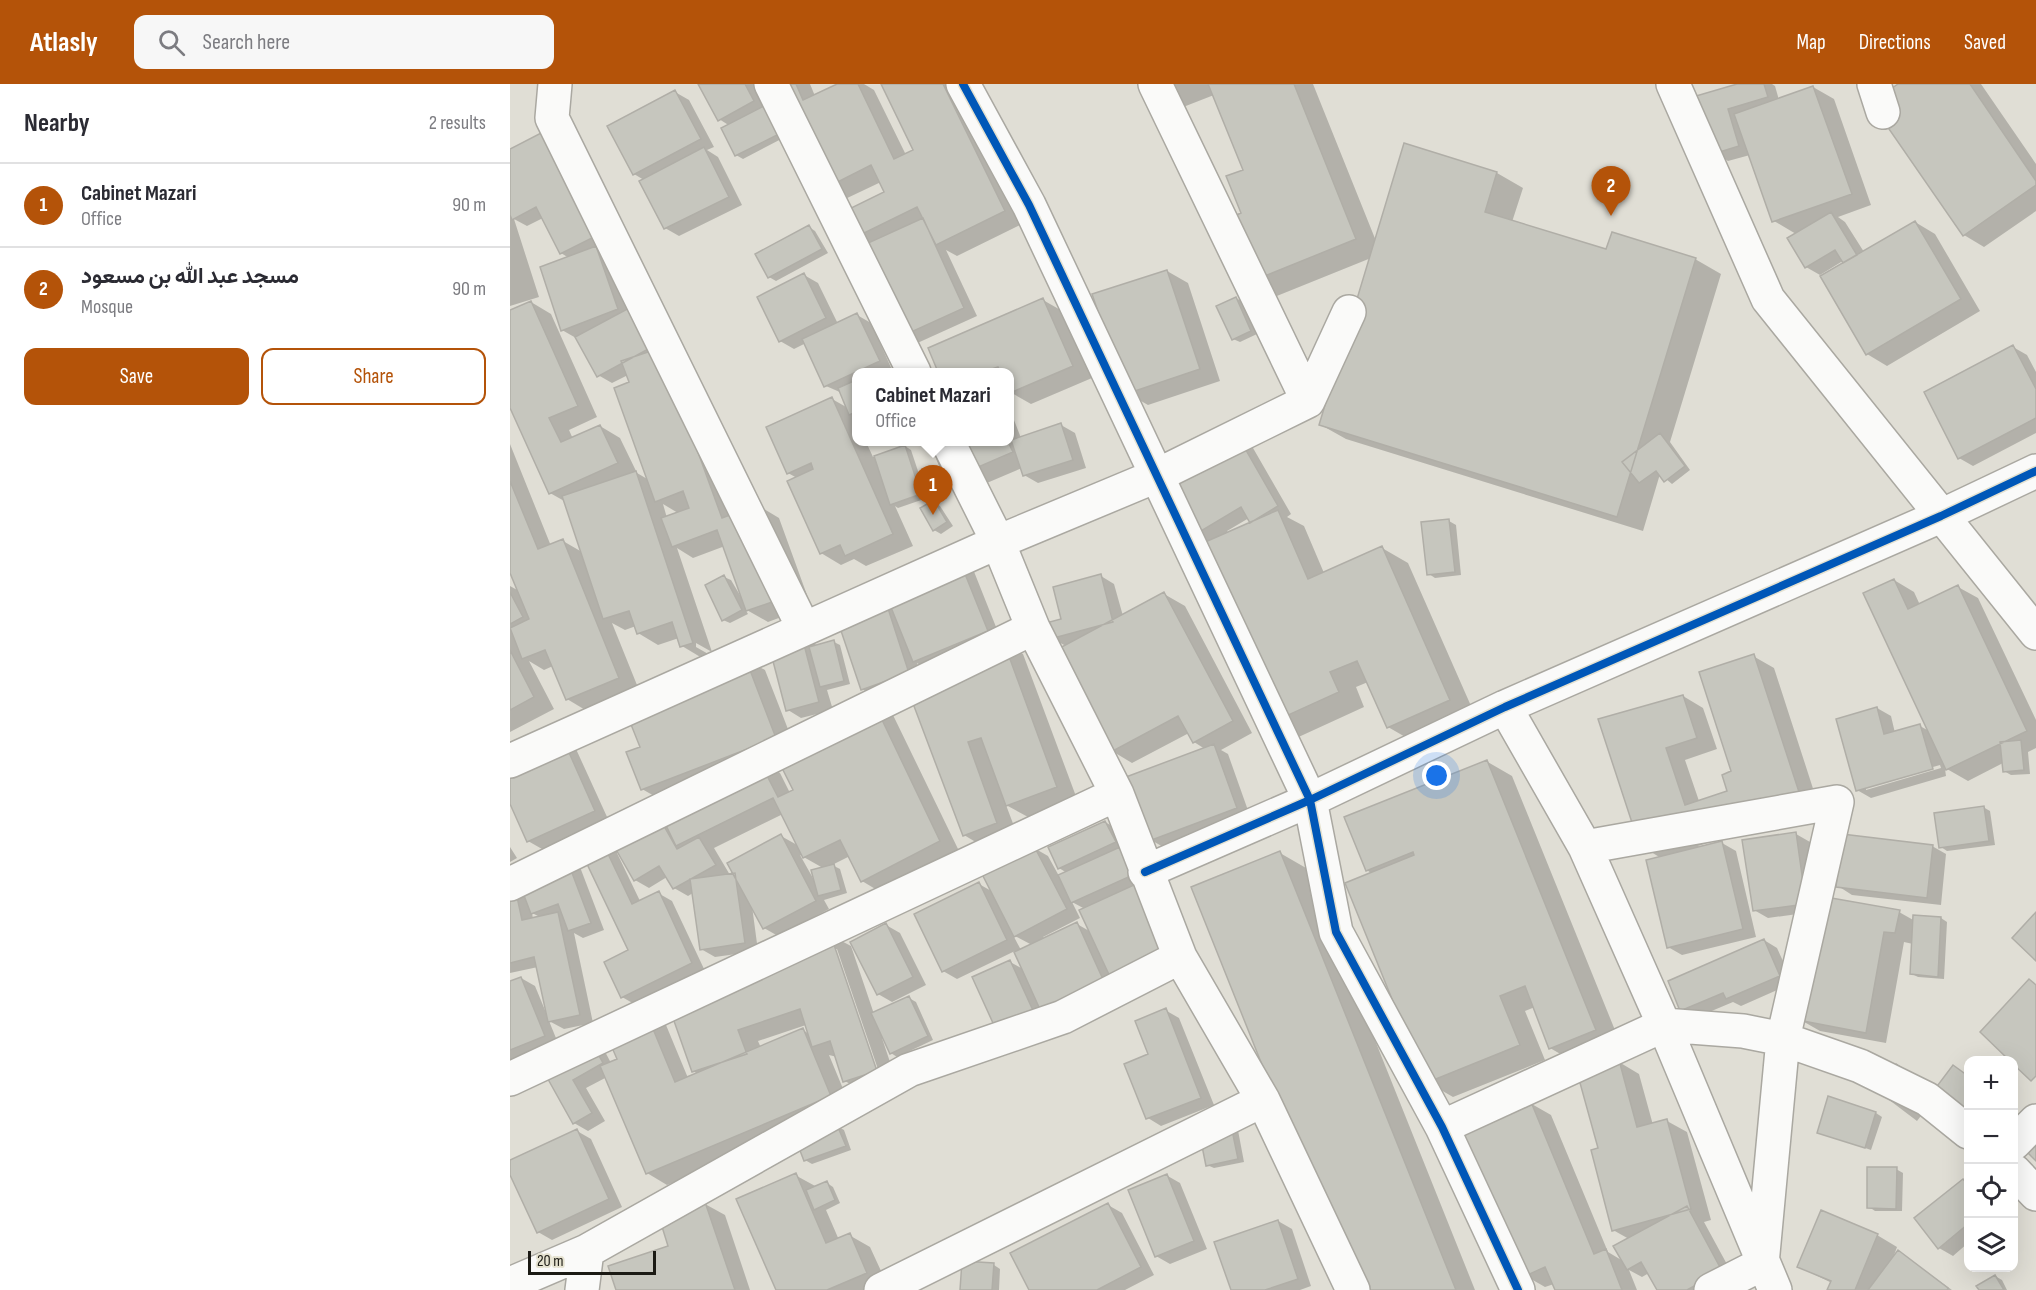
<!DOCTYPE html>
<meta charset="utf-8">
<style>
:root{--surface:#fff;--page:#f7f7f7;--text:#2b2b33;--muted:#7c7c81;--line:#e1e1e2;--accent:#b45309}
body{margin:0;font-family:"Sofia Sans Condensed",Vazirmatn,sans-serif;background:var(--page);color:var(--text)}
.controls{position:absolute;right:18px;bottom:18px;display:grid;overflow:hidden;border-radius:12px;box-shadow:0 6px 24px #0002}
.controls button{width:54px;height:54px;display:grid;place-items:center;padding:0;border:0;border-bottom:2px solid var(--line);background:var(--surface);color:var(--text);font:30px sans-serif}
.scale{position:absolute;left:18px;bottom:15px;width:128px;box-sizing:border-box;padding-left:6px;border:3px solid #1b1a14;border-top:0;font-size:16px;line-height:21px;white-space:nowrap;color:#1b1a14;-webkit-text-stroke:4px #e5e2d0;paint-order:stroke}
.you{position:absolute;left:927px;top:692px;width:21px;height:21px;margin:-15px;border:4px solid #fff;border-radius:50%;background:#1a73e8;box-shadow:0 0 0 9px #1a73e833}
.badge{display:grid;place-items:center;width:39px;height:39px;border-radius:50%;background:var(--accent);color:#fff;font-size:20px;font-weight:700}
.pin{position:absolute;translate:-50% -50px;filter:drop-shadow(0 2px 3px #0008)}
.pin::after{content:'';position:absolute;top:32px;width:21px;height:18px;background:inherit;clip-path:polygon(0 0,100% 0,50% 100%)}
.popup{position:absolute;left:342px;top:284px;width:162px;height:78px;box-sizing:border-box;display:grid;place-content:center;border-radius:12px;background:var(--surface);filter:drop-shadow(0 2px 4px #0005);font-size:20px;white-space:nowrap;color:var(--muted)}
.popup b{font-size:22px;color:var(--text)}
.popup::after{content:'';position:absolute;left:50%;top:100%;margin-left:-12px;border:12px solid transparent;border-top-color:var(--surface)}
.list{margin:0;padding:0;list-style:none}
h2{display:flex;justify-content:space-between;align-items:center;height:78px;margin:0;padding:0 24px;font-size:26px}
h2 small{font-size:20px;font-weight:400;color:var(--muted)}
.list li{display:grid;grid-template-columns:39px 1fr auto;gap:18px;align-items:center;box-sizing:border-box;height:84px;padding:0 24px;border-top:2px solid var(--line)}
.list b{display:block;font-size:22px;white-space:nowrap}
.list p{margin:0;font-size:20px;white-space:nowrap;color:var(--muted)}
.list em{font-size:20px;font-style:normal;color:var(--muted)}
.actions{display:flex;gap:12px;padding:18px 24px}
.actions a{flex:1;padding:14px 0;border:2px solid var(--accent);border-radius:12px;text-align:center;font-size:21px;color:var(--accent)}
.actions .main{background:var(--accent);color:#fff}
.icon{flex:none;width:33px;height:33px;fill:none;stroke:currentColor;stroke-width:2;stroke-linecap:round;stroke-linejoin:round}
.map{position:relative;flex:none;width:1526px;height:1206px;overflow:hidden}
header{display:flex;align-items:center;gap:36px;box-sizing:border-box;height:84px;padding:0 30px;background:var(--accent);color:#fff}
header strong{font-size:28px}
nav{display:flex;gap:33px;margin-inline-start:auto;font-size:21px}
.search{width:420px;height:54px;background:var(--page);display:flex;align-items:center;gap:15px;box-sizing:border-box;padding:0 21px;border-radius:12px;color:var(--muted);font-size:22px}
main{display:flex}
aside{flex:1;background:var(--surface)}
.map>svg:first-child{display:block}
.shadow{fill:#0003;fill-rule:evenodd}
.building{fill:#c6c6be;stroke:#b0aea7;stroke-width:1.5}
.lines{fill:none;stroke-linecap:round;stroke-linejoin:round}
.minor-casing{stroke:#aaa8a1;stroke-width:36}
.tertiary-casing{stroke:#aaa8a1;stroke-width:36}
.minor{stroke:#fafaf9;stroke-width:33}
.tertiary{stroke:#fafaf9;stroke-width:33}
.cycleway-casing{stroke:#e5e2d0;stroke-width:11}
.cycleway{stroke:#0057b8;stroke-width:8}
</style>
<header>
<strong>Atlasly</strong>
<div class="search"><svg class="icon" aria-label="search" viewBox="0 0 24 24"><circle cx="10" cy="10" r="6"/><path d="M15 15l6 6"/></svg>Search here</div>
<nav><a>Map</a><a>Directions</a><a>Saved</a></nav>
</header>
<main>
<aside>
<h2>Nearby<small>2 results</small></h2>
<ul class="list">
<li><span class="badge">1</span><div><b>Cabinet Mazari</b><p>Office</p></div><em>90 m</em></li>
<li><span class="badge">2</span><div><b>مسجد عبد الله بن مسعود</b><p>Mosque</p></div><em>90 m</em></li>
</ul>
<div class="actions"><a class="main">Save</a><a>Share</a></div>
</aside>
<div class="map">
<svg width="1526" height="1206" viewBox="0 0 1526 1206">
<rect width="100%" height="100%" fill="#e0ded5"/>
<path class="shadow" d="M190,0H243L277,52L233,75L226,71L220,42L209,35Z
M262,0H300L305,12L331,0H354L364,6L396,71L405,66L373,0H446L514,139L447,172L436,166L467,232L403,261L347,152L376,108L371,98L333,116Z
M632,0H803L866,157L987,89L1013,104L1002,138L1097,167L1185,175L1211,190L1160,358L1180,386L1162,400L1150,390L1133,447L836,355L811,341L861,174L757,216L735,87L704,11L663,27Z
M1232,0H1262L1265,2L1269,16L1303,3L1324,15L1361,121L1328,133L1335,138L1354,168L1405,138L1425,150L1470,227L1377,282L1357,270L1336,175L1310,191L1296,183L1286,150L1264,137L1240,71L1218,77L1205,69L1188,13Z
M1391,0H1471L1526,80V127L1474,163L1454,151Z
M165,8L179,16L204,63L197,66L208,73L232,121L169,152L155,144L134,96L124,90Z
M0,67L99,160L88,165L100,172L249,422L269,434L301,522L258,538L235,525L238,530L220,539L213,536L214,493L221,496L237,523L215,462L183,474L167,464L202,568L186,559V563L200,571L192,574L172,562L169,554L148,561L128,549L126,542L115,546L102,539L129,606L77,627L57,615L43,582L34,586L19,577L44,625L0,648V502L9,507L0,485V360L41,462L53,457L72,468L56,418L40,409L0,320V228L21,218L41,230L87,333L59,346L63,355L90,342L110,354L127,389L139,396L118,291L102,299L88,291L66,254L52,246L59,174L51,169L33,134L17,142L4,135L29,213L0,222ZM153,420L168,429L157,434Z
M299,143L305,147L318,169L266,197L259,193Z
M657,187L678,199L710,297L638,321L617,309Z
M294,191L308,199L328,240L347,231L361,239L383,288H346V358H356L363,373L395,362L401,366L417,414L388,424L385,422L403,462L356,482L344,475L331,481L311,469L287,394L278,389L322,315L338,324L332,309L316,302L296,259L284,265L270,257Z
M726,214L733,218L747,250L730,258L723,255Z
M533,216L554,228L582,294L521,320L500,308V288H429L420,265Z
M1503,263L1517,271L1526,288V349L1463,382L1449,374Z
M500,326L511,354L551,341L565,349L576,384L528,399L514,391L512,384L458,407L437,396L421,358H500Z
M729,356L743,364L781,430L777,433L794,442L814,489L872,464L898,479L965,631L904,658L878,643L858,598L846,603L854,623L782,656L651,402ZM739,434L743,439L718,449L717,447Z
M424,418L430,422L443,442L431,450L424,446Z
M939,437L946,441L951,491L925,494L919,490Z
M461,480L492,558L513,570L567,715L518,733L496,721L507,750L474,763L454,751L398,602L366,613L352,605L374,502ZM407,579L418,586L410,589Z
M591,492L604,500L613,532L654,510L675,522L742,649L711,666L718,670L740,732L655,764L641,756L695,665L684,658L679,649L622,679L602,667L556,562L541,554Z
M1384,496L1404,508L1410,521L1448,503L1468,514L1526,636V664L1518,668L1520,690L1501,691L1494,687L1493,679L1458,697L1437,685L1434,678L1436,692L1361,714L1347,706L1367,624L1381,632L1385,649L1410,642L1419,647ZM1430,681L1431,684L1356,706V702Z
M291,551L305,559L306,562L324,558L330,561L340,600L317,606L323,626L291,634L278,626Z
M1243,572L1264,584L1309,723L1188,762L1189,765L1212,759L1226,767L1246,853L1172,871L1158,863L1151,774L1131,762L1090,636L1173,612L1193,624L1207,665L1175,676L1189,717L1218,708Z
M235,575L255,586L283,658L383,631L450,769L372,809L352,797L340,772L322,781L330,785L337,809L314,816L319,825L268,852L254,844L242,822L248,867L205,873L191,865L183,809L178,812L164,804L157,793L139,804L125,796L109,767L107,769L130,817L148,809L162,817L195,887L126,921L112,913L120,867L69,759L153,717L132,705L131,663ZM268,672L285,707L280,709L270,689L251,678ZM273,730L289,762L271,752L225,790L220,791L204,764ZM290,771L313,784L305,796H304Z
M66,665L98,735L32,765L18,757L0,717V681Z
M976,677L1002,692L1111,961L1066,979L1040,964L1025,923L1015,927L1035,976L943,1013L917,998L862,790L857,786Z
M1473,723L1480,727L1485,761L1437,767L1431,763Z
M595,738L602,742L611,762L608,764L623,772L672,878L539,941L464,894L500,878L513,885L505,867L447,895L433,887L469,800L483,808L524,764L538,772L549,792L557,789L549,784ZM562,818L575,825L581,848L567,840L534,855L533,853L570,834ZM503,851L522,861L511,866Z
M1286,750L1300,758L1309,824L1389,828L1405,837L1431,834L1437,838L1434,895L1408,893L1402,890L1403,860L1394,858L1376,959L1310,947L1289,935L1309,827L1258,834L1244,826Z
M1422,762L1436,770L1431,821L1342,811L1328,802Z
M0,763L7,774L0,778Z
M770,769L796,784L965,1206H843Z
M70,783L94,846L73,854L64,849L83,939L54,945L39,937L48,959L0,980V899L11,894L25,902L37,931L28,883L0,889V796ZM22,829L30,833L23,835Z
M376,841L390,849L416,901L382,918L368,910Z
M320,851L341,862L364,930L399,914L406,918L423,956L387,973L381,969L374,953L372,954L387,999L355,1009L335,997L327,973L319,971L341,1024L157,1101L137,1089L97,993L76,1004L95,1037L78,1047L64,1039L31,980L92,962L101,979L109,976L136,930L156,941L178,994L188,990L183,987ZM324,865H327L371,994L368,995ZM296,941L299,950L293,946L251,964L248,957Z
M1254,856L1267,864L1283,899L1231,922L1223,918L1185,934L1171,926Z
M655,926L669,934L704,1021L651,1042L638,1034L640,970Z
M1109,978L1129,990L1143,1041L1157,1037L1177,1048L1201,1136L1194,1138L1225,1195L1205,1206H1148L1139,1189L1132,1193L1119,1186L1127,1206H1046L1044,1200L1035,1203L1014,1191L1020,1019L1041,1031L1098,1168L1113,1177L1119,1155L1103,1146L1089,1066Z
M1386,979L1425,1008L1444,983L1458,991V1056L1417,1024L1407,1037L1366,1006Z
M1504,1025L1509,1030L1504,1037Z
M1366,1029L1372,1033L1361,1066L1309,1048Z
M727,1041L734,1078L704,1084L697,1081Z
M327,1042L334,1046L341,1066L302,1080L295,1076Z
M67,1047L81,1055L112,1123L42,1156L28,1148L0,1088V1078Z
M1386,1085L1393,1089L1392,1127H1365L1359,1123Z
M285,1091L307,1103L317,1099L323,1103L330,1119L316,1126L329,1156L339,1151L360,1163L377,1200L363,1206H268Z
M656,1091L670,1099L697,1165L660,1180L646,1172Z
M1454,1096L1458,1099V1159L1443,1172L1429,1164Z
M195,1120L215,1131L240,1206H108L160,1163Z
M598,1121L612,1129L644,1191L615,1206H521Z
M768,1137L782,1145L801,1202L790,1206H723Z
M1367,1151L1387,1163L1383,1174L1389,1168L1442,1206H1319L1322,1199L1289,1183Z
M484,1181L490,1185L489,1206H451Z
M1485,1192L1492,1196L1497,1206H1470Z"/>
<path class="building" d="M188,0H235L244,17L208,37Z
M261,0H286L293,16L327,0H348L384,75L403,66L371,0H433L495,127L426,161L407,123L346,153L333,128L374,108L361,81L312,106Z
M698,0H784L846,155L730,202L706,140L731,129L716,92L733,86Z
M1227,0H1254L1258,13L1218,25L1229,62L1203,70L1186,12Z
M1388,0H1460L1526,97V101L1453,152L1361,19Z
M1303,2L1342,110L1262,138L1224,30Z
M165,6L191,55L123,91L97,42Z
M256,21L271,49L225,72L211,44Z
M33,48L86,152L50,170L26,123L2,136L0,131V65Z
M894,59L987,88L975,128L1096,165L1102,148L1186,174L1107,433L809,341Z
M194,63L219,113L154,145L129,97Z
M1321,128L1347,171L1333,179L1325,166L1295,184L1277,154Z
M413,134L454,224L388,254L347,164Z
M1405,137L1451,215L1356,271L1310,192Z
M299,141L312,165L258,194L245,170Z
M86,162L108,225L51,247L30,183Z
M657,186L690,285L616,310L582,210Z
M294,189L316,234L269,258L247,213Z
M726,213L741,247L722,256L706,222Z
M533,214L563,282L500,309V288H490L488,283L473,288H428L418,264Z
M21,217L68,322L39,334L51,358L90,341L108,379L39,410L0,324V226Z
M121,223L142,263L87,293L65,253Z
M347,229L370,277L314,303L292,255Z
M1503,261L1526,305V334L1448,375L1414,308Z
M150,264L212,434L249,420L282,511L236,527L207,446L162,463L151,434L179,424L173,407L145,418L104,304L119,298L111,277Z
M346,296V328L339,331L328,304Z
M322,313L383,450L335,472L330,461L310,470L277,397L303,385L301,379L277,390L256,343Z
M551,339L563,376L513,392L501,356Z
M1150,349L1175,382L1154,398L1146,387L1129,399L1112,378Z
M729,354L768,422L740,439L731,423L681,453L649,401Z
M420,358H498L503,368L436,397Z
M395,361L411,410L380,421L364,372Z
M126,387L183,559L170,563L162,538L127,550L119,527L93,535L52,412Z
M0,397L28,465L53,455L109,594L56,616L35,566L12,575L0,544L19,535L0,489Z
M424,416L437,438L423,447L410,424Z
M768,426L798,495L872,462L940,616L877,644L847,577L820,588L829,608L754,642L677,466Z
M939,435L945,488L917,491L911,438Z
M447,470L478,547L403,578L372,501Z
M591,490L603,538L540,555L536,539L551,535L543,503Z
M214,491L232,526L212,537L195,501Z
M1384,495L1398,525L1448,501L1517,647L1436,686L1353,509Z
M0,508L13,533L0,540Z
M654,508L723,637L683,659L668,632L601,668L546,566Z
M374,512L399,589L351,606L325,529Z
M291,549L309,618L276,627L258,558Z
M324,556L334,597L310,603L299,563Z
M493,556L547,703L496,722L471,654L458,658L487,739L453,752L393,593Z
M0,566L24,613L0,626Z
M1244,570L1290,711L1130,763L1088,635L1173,611L1187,654L1156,664L1175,721L1217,707L1212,691L1221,687L1189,588Z
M235,573L266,654L131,706L116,668L130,663L116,628Z
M363,617L430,757L351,798L330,756L293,774L263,714L166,762L148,725L249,676L268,713L283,706L263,666Z
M1367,623L1374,650L1410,640L1423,685L1346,707L1326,635Z
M53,655L85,727L17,758L0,720V679Z
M1511,656L1514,686L1493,688L1490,658Z
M704,660L727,724L639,757L616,693Z
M977,676L1086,946L1039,965L1015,902L990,912L1010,961L916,999L835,799L904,771L903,768L856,787L834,733Z
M142,721L167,765L189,753L206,781L163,805L149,782L124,797L96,748Z
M1474,722L1479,757L1429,764L1424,729Z
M595,737L606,758L548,785L538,763Z
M1286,748L1296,820L1243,827L1232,756Z
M88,749L122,820L149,807L182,879L111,914L94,878L118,866L67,759Z
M271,750L306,817L253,845L217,779Z
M1332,750L1423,761L1417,814L1326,803Z
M1212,757L1233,845L1157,864L1136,776Z
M524,762L557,825L504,853L472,790Z
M610,763L623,791L561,819L548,791Z
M770,767L946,1206H842L681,803Z
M56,773L81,839L58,847L48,820L21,830L7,793Z
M324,780L331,806L308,812L301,786Z
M225,789L235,859L190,866L180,795Z
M3,794L12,836L48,828L70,931L38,938L24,873L0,879V795Z
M469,798L497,856L432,888L404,830Z
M626,800L659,870L602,897L569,826Z
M1310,812L1390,826L1385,849L1374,848L1356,949L1288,936Z
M1526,828V877L1502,854Z
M1403,831L1431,833L1428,893L1400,890Z
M567,838L596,902L533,932L504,868Z
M376,839L403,893L367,911L340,858Z
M320,849L367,987L333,998L320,957L302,963L290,925L228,946L237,970L182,988L158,920Z
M1254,855L1270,892L1216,915L1213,909L1170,927L1158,897Z
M500,876L526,933L488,950L462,893Z
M11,893L35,952L0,966V897Z
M1519,895L1526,901V992L1521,997L1504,981V976H1499L1470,948Z
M399,912L418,952L380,970L361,929Z
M656,924L691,1014L636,1035L614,980L638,970L625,937Z
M136,928L165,998L293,944L321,1012L136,1090L90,982L107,975L94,945Z
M78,952L93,979L63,996L82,1029L63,1040L29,979Z
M1109,976L1127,1043L1157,1035L1181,1125L1102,1147L1081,1066L1088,1064L1067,988Z
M1443,981L1458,992V1058L1412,1022Z
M1318,1012L1366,1028L1355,1064L1307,1049Z
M1021,1018L1084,1170L1096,1165L1112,1206H1045L1035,1183L1013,1193L952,1046Z
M720,1036L728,1075L696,1082L688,1042Z
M327,1041L336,1062L294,1077L286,1056Z
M1526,1043V1077L1509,1060Z
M67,1045L99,1115L27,1149L0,1091V1076Z
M1357,1083H1387L1386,1125L1357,1124Z
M286,1089L316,1159L340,1149L357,1189L317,1206H266L226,1115Z
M657,1090L684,1157L645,1173L618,1106Z
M1453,1095L1458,1101V1140L1428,1165L1404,1134Z
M317,1097L325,1116L304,1126L296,1106Z
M195,1118L225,1206H106L98,1182L158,1162L149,1133Z
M598,1119L631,1183L587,1206H519L500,1169Z
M1177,1122L1212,1187L1177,1206H1147L1131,1178L1117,1186L1103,1162Z
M1311,1126L1368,1150L1345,1206H1317L1321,1197L1287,1183Z
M768,1136L788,1195L755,1206H721L704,1158Z
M1388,1166L1438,1204L1437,1206H1358Z
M452,1177L484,1179L482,1206H450Z
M1485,1191L1494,1206H1469L1466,1202Z"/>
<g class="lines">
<defs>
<path id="minor" d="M45,0L42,34L294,545
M261,0L404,288
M453,0L519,121L800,716L826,848L932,1043L1008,1206
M645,0L798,317
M1364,0L1373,28
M438,358L488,458L523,544L607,710L670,873L753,1016L843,1206
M995,623L1075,763L1154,941L1265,1206
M0,677L488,458L646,392L798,317L839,228
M1075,763L1327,718L1273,955L1252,1180L1201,1206
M635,788L800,716L995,623L1431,432L1526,387
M0,800L523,544
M0,995L607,710
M932,1043L1154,941L1233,947L1273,955L1350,982L1417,1015L1458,1048
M1504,1059L1526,1037
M1504,1087L1526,1110
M0,1200L77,1167L399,986L553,933L670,873
M72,1206L77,1167
M371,1206L753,1016"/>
<path id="tertiary" d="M1163,0L1258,215L1526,549"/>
</defs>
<use href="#minor" class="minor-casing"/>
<use href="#tertiary" class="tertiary-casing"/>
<use href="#minor" class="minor"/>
<use href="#tertiary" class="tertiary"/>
<defs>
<path id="cycleway" d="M453,0L519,121L800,716L826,848L932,1043L1008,1206
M635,788L800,716L995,623L1431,432L1526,387"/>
</defs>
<use href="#cycleway" class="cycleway-casing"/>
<use href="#cycleway" class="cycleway"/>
</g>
</svg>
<div class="controls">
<button>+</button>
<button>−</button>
<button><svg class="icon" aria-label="locate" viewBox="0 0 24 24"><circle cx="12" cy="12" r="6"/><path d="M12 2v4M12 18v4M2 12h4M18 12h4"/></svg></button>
<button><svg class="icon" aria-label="layers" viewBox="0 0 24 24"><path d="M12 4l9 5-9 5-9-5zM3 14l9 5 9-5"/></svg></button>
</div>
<div class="scale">20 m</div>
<div class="you"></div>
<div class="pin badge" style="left:423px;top:431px">1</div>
<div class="popup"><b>Cabinet Mazari</b>Office</div>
<div class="pin badge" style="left:1101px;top:132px">2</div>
</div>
</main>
